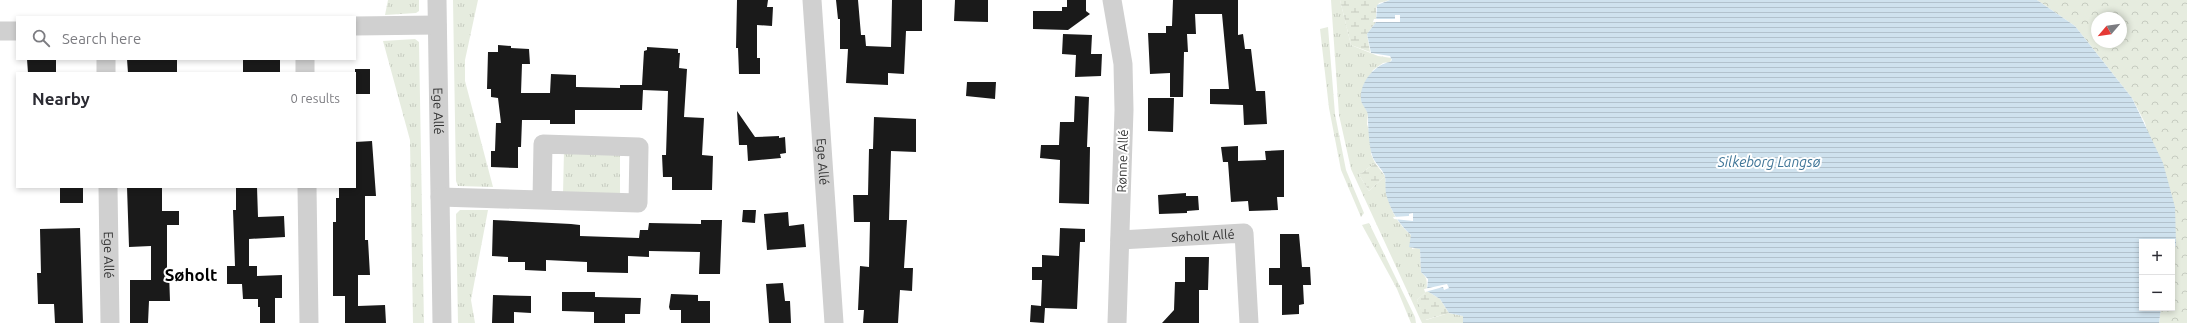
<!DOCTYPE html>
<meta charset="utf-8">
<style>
:root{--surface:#fff;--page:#f7f7f7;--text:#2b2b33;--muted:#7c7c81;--line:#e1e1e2}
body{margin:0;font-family:Ubuntu,sans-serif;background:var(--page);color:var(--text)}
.controls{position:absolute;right:12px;bottom:12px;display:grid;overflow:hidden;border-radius:0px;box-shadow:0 2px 6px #0003}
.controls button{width:36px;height:36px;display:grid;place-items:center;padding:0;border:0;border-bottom:1px solid var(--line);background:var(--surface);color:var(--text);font:20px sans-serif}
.compass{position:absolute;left:2091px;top:12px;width:36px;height:36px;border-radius:50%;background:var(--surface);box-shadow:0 2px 6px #0003;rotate:241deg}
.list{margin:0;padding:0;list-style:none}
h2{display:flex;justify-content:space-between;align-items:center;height:52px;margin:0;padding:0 16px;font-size:17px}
h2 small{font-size:13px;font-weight:400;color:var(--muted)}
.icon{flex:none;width:22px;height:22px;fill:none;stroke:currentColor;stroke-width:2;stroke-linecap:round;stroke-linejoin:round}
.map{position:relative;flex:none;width:2187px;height:323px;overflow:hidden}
.search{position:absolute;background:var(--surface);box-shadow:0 2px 6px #0003;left:16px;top:16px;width:340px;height:44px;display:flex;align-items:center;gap:10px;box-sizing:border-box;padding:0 14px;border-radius:0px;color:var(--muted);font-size:15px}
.panel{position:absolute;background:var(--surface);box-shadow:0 2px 6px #0003;left:16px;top:72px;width:340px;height:116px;border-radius:0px}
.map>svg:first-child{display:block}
.grass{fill:url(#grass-tufts)}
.forest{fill:url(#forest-crowns);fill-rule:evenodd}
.wetland{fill:url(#wetland-marsh)}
.water{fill:url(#water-rules)}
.pier{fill:#fff}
.building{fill:#1a1a1a}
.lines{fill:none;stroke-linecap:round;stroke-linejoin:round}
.minor{stroke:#d0d0d0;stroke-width:19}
.labels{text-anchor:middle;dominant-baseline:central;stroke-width:4;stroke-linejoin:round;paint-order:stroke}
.street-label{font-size:13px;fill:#333;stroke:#fff}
.water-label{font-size:14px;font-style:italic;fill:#3f7597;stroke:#fff}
.district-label{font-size:17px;font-weight:bold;fill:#000;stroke:#fff}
</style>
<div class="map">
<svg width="2187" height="323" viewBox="0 0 2187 323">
<defs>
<pattern id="grass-tufts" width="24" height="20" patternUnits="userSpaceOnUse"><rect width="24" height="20" fill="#e6ecdf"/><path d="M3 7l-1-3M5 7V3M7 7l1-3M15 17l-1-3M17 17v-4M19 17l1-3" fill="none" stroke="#c6cbc0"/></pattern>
<pattern id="forest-crowns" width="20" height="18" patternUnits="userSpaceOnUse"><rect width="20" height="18" fill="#e6ecdf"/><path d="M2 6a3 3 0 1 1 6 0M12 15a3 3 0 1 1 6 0" fill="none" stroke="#c6cbc0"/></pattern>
<pattern id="wetland-marsh" width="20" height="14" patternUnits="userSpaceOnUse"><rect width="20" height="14" fill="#e6ecdf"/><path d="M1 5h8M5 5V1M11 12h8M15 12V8" fill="none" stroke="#c6cbc0"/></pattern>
<pattern id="water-rules" width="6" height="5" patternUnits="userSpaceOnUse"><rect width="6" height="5" fill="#cfe2ee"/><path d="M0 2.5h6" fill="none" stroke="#b2c2cd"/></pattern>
</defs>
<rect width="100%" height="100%" fill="#fff"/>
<path class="grass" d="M388,0H419V11L416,13L385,15Z
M453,0H478L465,60V81L493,187L458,186L456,181Z
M1331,0H1340L1351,45L1378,56L1392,58L1390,62L1383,63L1373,70L1364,88L1361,100L1368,113L1367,124L1371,138V154L1375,163L1359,175L1369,191L1385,176C1388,203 1391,217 1411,235L1412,249L1419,247L1420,249L1421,272C1429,279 1426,282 1427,291L1417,300L1426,320L1449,313L1463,316V323H1422L1351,169L1339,115Z
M1328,27L1335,114L1346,170L1364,213L1361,217L1341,170L1329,108L1320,29Z
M415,39L419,42L424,323H413L410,140L383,41Z
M564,151L620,153V196L563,194Z
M460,210H488L471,300L475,323H458L456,214Z
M1369,223L1415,317L1416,323H1411L1397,289L1362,225Z"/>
<path class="forest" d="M2037,0H2187V323H2159L2161,308H2172V264L2176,243L2145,123L2132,98L2075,26ZM2097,18H2121V42H2097Z"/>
<path class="wetland" d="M1340,0H1390L1379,3L1376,8V22L1367,34L1370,52L1351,45Z
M1375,163L1385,176L1369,191L1359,175Z
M1427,291L1440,299L1449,313L1425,320L1417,300Z"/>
<path class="water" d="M1390,0H2037L2075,26L2132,98L2163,163L2175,207L2176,243L2172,264V242H2142V308H2161L2159,323H1463V316L1449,313L1440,299L1427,291L1428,279L1421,272L1420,249L1409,247L1411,235C1398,223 1391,211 1386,194C1385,188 1386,182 1385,176C1382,168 1374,163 1372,155C1369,146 1368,126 1368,116C1368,110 1362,106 1361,100C1359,83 1375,64 1390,62L1392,60L1390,56L1371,53L1367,34L1376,22L1377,5Z"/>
<path class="pier" d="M1395,15H1400V22H1373L1374,19H1395Z
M1413,213V221L1394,219L1393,217L1409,216V214Z
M1447,284L1449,288L1444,290L1443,287L1425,292L1424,289Z"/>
<path class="building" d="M737,0H768L767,7H773L772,26L757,25V58H760V74H739L738,48H736Z
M836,0H858L861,35H865L866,46L891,47L892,0H922V31H906L904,74L888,73V85L846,83L848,49H840V19H838Z
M955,0H988V22L954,21Z
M1067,0H1086V11L1090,14L1068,30L1033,29V11H1062V7H1067Z
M1173,0H1238V35L1243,34L1245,49H1251L1256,91H1265L1267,124L1244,125L1243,105L1210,104V89H1229L1222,14H1195L1196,34H1187L1188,52H1184L1183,97H1170V73L1150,74L1148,33H1166V26H1172Z
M1063,34L1092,35L1091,54H1102L1101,76L1075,77L1076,55L1062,54Z
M498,45L511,46V48L529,49L530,64H522L521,93H550L551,74L576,75V87L620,88V85H642L644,51L647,50V47L678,49V53H680L679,68L687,69L684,117L704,118L702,155L713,156L712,190H672V177H663L662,155H666L668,91L643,90L642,110H575V124H550V120H522L521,147H518V168L491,167V151H495L496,123H501L498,98L491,97V89H487L488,52H498Z
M27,59H56V73H28Z
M127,59H177V73H128Z
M243,59H280V73H243Z
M355,69H370V94H355Z
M967,82H996L995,99L966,96Z
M1075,96L1089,97L1087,147H1090L1089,204L1059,203L1060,160L1040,158L1041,145H1059L1060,122H1074Z
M1148,98H1174L1173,132L1148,131Z
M737,111L755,137L779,136V138L785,137L786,153L780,154L781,158L748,161L747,145H739Z
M874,117L916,119V152L891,151L889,220H907L904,268H913L912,291L900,290L898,323H863L864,310H858L860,266L869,267L870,222H854L853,195H868L869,149H873Z
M372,141L376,196H365V240H368L370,275H358V306L385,305L386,323H345V296H333V222H336V198H339V187H355V142Z
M1238,146V161L1266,160L1265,151L1284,150V197H1277L1278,210L1249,211L1248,201L1231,202L1228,162H1223L1221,147Z
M60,187H83V203H60Z
M127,187H162V211H179V225H167V272H169L170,301H149L148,323H130V280H151V246L129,247Z
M236,187H257L258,217L284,216L285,237L249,239V266H257V276L282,275V298H275V323H260V307H258V299H243L242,284H227V266H235L233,210H236Z
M1186,193V196H1198L1199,210L1187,211V213L1159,214L1158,195Z
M743,210H756L755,223L742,222Z
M788,212L789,226L804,224L806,247L767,250L764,214Z
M493,220L571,224L580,225V236L639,238L640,230H648L649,223L701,224V220H722L720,274H699L700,252L649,251V257L628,256V273L587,272V262L546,260V271L525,270V262H508V257L492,256Z
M80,228L83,323H55L54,304H38L37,273H41L40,229Z
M1060,228L1085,229V242H1080L1077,309L1045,308L1044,323L1030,322L1031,305L1041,306L1042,280H1032V267H1042V255L1059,256Z
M1280,234H1299L1302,267H1310L1311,285H1303L1304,304L1299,305V314L1282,315V285H1269V268H1280Z
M1185,257H1209L1208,290H1199V323H1162L1174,310L1175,282H1185Z
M783,283L785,301H790L791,323H769L766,284Z
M562,292H595V297L641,298L640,314H625V323H594V312L562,311Z
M671,294L698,295V301H710V323H681V310H670L669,307Z
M493,295L531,296V313L514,312V323H492Z"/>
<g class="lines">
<g class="minor">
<path id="s1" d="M437,0L442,323"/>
<path id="s2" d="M812,0L834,323"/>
<path d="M1112,0L1123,64L1124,110L1117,323"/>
<path d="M355,26L437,25"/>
<path d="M0,31H17"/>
<path d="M106,59V73"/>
<path d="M305,59V73"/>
<path id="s3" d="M108,187L110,323"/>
<path d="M307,187L309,323"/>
<path d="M440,197L638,203L639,147L543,144L542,200"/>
<path id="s4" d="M1120,240L1244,233L1249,323"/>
</g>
</g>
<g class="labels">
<g class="street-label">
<text stroke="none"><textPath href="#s1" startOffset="111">Ege Allé</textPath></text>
<text transform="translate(1122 161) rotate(-88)">Rønne Allé</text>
<text stroke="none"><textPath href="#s2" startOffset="162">Ege Allé</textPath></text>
<text stroke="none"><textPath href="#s4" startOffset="83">Søholt Allé</textPath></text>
<text stroke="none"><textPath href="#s3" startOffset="68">Ege Allé</textPath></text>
</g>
<g class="water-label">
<text x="1769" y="162">Silkeborg Langsø</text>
</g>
<g class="district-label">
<text x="191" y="274">Søholt</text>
</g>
</g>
</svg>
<div class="controls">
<button>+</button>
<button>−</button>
</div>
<svg class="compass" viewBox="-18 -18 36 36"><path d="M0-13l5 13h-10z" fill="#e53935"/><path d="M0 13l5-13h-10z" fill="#7c7c81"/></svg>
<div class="search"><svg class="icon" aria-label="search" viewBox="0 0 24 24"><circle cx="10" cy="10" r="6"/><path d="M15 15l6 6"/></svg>Search here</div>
<section class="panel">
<h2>Nearby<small>0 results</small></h2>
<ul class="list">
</ul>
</section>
</div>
